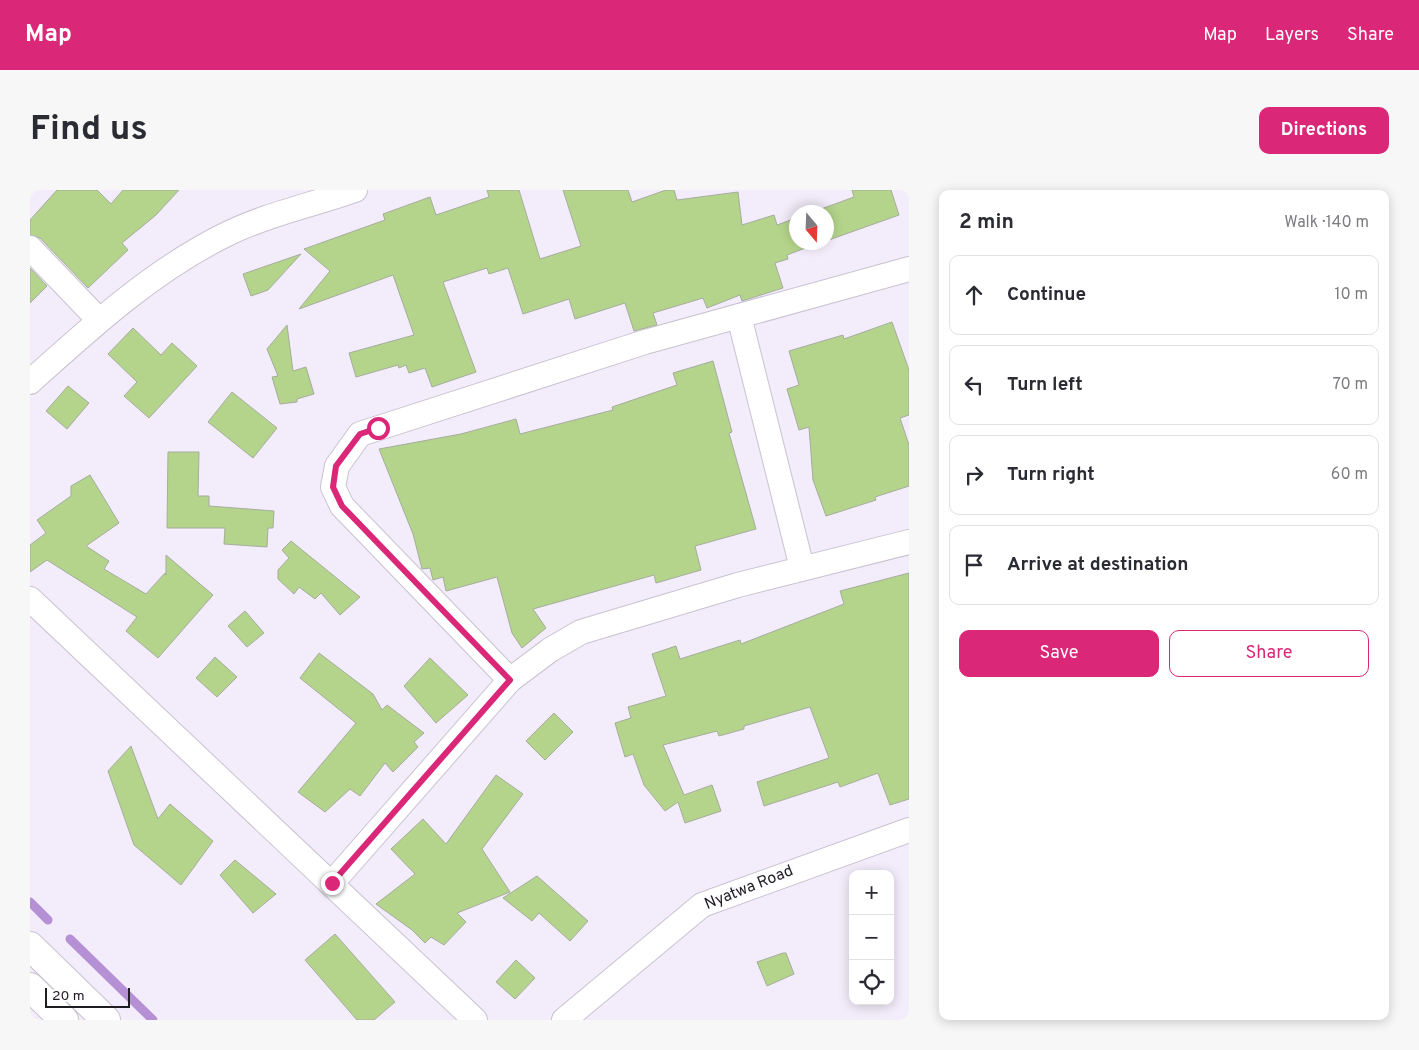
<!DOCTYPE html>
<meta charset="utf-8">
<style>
:root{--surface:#fff;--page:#f7f7f7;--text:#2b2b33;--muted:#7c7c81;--line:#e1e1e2;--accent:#db2777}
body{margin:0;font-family:Overpass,sans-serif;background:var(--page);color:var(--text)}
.controls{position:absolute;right:15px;bottom:15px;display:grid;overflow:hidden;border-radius:10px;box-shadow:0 2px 12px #0003}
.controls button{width:45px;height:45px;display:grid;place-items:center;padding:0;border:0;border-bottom:1px solid var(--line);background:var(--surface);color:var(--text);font:25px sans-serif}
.compass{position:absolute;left:759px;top:15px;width:45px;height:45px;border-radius:50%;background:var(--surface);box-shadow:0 2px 12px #0003;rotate:161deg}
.scale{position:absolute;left:15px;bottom:12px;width:85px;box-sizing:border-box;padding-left:5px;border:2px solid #201d22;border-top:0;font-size:14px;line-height:18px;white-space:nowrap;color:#201d22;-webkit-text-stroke:4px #fdfcff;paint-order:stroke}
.stop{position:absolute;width:15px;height:15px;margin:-11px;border:4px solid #db2777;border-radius:50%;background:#fff}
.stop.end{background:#db2777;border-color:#fff;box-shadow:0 1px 5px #0008}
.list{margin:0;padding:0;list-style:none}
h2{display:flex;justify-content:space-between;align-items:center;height:65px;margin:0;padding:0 20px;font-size:21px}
h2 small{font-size:16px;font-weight:400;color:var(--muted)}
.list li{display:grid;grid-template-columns:32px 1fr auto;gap:15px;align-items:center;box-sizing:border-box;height:80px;margin:0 10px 10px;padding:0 10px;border:1px solid var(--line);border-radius:10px}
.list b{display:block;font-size:19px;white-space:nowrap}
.list em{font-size:16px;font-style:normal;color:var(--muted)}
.actions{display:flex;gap:10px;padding:15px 20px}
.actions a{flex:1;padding:11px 0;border:1px solid var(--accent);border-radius:10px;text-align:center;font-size:18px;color:var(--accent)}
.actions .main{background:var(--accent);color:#fff}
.icon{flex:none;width:28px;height:28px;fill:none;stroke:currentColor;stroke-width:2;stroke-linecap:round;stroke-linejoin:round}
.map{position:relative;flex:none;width:879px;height:830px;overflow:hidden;border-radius:10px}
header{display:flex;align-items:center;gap:30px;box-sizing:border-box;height:70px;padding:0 25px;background:var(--accent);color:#fff}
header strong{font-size:24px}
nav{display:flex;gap:28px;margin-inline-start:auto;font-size:18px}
.intro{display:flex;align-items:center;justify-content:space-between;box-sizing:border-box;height:120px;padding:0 30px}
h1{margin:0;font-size:35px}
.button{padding:12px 22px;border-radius:10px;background:var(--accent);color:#fff;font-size:18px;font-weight:700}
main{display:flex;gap:30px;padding:0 30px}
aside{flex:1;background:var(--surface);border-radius:10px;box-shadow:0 2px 12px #0003}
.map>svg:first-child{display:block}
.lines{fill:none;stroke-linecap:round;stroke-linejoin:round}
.stream{stroke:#b590d4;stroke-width:9}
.building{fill:#b4d48b;stroke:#a5ac9e}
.street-casing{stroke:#c9c2d0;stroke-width:26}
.secondary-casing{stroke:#c9c2d0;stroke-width:30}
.street{stroke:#fff;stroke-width:24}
.secondary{stroke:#fff;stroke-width:28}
.route{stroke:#db2777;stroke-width:6}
.labels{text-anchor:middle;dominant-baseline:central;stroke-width:5;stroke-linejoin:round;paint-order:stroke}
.street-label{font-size:16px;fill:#201d22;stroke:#fdfcff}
</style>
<header>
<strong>Map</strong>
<nav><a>Map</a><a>Layers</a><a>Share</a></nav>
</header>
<div class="intro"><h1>Find us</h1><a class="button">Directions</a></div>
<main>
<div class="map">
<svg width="879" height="830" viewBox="0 0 879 830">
<rect width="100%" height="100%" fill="#f3ecfa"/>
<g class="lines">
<path class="stream" d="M0,712L18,730
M40,749L123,830"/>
</g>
<path class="building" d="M27,0H67L81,14L93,0H149L126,25L92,53L98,60L58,98L10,48L0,45V30Z
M457,0H489L510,69L551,56L533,0H598L602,12L636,0H644L647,10L708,2L712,35L744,25L747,35L766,28V52H791L757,65L758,69L745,73L753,98L712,111L710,105L677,118L673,108L623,123L627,135L604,141L595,113L545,129L539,109L493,124L478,78L459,84L457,78L413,92L446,182L402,197L395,178L379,183L376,175L369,178L368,175L326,187L319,163L384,145L363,85L269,119L300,81L274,59L355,30L353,24L400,7L406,25L459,7Z
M822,0H861L869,25L796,51V22H783L824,7Z
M271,64L238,100L221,106L213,84Z
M0,78L17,96L0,113Z
M862,132L879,180V225L870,228L879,255V296L845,307L846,310L796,326L783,290L779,237L769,240L757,199L769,195L759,161L813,145L814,149Z
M257,135L263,181L276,177L284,204L267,209V212L250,214L242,187L248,186L237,159Z
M103,138L131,165L142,153L167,176L119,228L94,206L107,192L78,164Z
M683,171L702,242L699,243L726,339L665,356L671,380L626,393L624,385L503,419L516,438L492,458L482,443L467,387L416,401L413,387L403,390L400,378L392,379L383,344L349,259L431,244L486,229L490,244L583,220L582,217L647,195L643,183Z
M38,196L59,213L37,239L16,221Z
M202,202L247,238L223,268L178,232Z
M138,262H169L168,306H179V316L244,321L243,338H238L237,357L194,354L195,338H137Z
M60,285L89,333L56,356L79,371L74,379L116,404L135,383L136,385V365L183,405L128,468L96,441L107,427L17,370L0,382V355L16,343L7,330L41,306V296Z
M261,351L330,407L310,425L291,403L285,409L269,397L264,404L248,389V380L259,368L252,360Z
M879,383V609L860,615L848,583L810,597L808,592L734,616L727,592L799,568L780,517L714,536V539L689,546L687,541L633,555L654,605L682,595L691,621L655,633L648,612L635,621L614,595L603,564L595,567L585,533L601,528L598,517L636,506L622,464L646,456L650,469L710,450L711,454L814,414L810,401Z
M215,421L234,443L217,457L198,436Z
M289,463L343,504L352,520L357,515L394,543L384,552L388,557L363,582L355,573L330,606L320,599L295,622L268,602L326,533L270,488Z
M185,467L207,487L187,507L166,488Z
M400,468L438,505L406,533L374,496Z
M524,523L543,542L515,570L496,551Z
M101,556L128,629L140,614L183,651L151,695L104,655L78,581Z
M466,585L493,604L452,659L480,702L427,723L436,732L414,755L401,747L395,753L382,740L346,714L385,684L361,659L393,629L416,654Z
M205,670L246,704L223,723L190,685Z
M507,686L558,731L540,751L509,723L502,731L473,708Z
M305,744L365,812L344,830H327L275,770Z
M753,763H756L764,784L737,796L727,772Z
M486,770L505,788L485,809L466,792Z"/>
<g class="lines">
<defs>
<path id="street" d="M0,58L69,130
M709,126L772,378
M0,192C60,138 122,81 195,45C235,25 282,15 325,0
M0,409L445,830
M480,490L312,316L303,297L307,276L330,244L615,152L879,79
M302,693L480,490L520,460L551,442L708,395L879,352
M534,830L672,715L879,640"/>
<path id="secondary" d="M0,756L76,830
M0,797L34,830"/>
</defs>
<use href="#street" class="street-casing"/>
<use href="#secondary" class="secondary-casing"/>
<use href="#street" class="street"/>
<use href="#secondary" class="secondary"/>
</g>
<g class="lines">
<path class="route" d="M302,693L480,490L312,316L303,297L306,276L330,244L348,238"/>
</g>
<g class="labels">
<g class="street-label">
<text transform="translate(719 698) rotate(-22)">Nyatwa Road</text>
</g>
</g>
</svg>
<div class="controls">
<button>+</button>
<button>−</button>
<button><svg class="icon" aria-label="locate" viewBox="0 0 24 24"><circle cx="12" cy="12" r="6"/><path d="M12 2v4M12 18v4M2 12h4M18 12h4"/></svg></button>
</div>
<svg class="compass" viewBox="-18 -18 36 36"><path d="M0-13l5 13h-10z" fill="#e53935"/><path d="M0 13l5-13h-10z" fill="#7c7c81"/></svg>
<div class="scale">20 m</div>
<div class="stop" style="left:348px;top:238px"></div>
<div class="stop end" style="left:302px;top:693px"></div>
</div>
<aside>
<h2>2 min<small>Walk · 140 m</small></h2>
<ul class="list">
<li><svg class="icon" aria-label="ahead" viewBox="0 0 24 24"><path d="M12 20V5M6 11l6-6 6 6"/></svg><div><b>Continue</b></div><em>10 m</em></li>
<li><svg class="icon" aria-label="left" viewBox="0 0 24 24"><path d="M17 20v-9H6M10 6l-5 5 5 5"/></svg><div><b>Turn left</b></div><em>70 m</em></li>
<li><svg class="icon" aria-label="right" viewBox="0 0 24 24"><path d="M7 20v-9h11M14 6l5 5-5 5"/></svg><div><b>Turn right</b></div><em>60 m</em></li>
<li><svg class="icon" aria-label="arrive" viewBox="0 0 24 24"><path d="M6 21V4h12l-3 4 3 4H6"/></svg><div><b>Arrive at destination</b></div></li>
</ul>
<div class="actions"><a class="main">Save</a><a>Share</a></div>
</aside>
</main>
